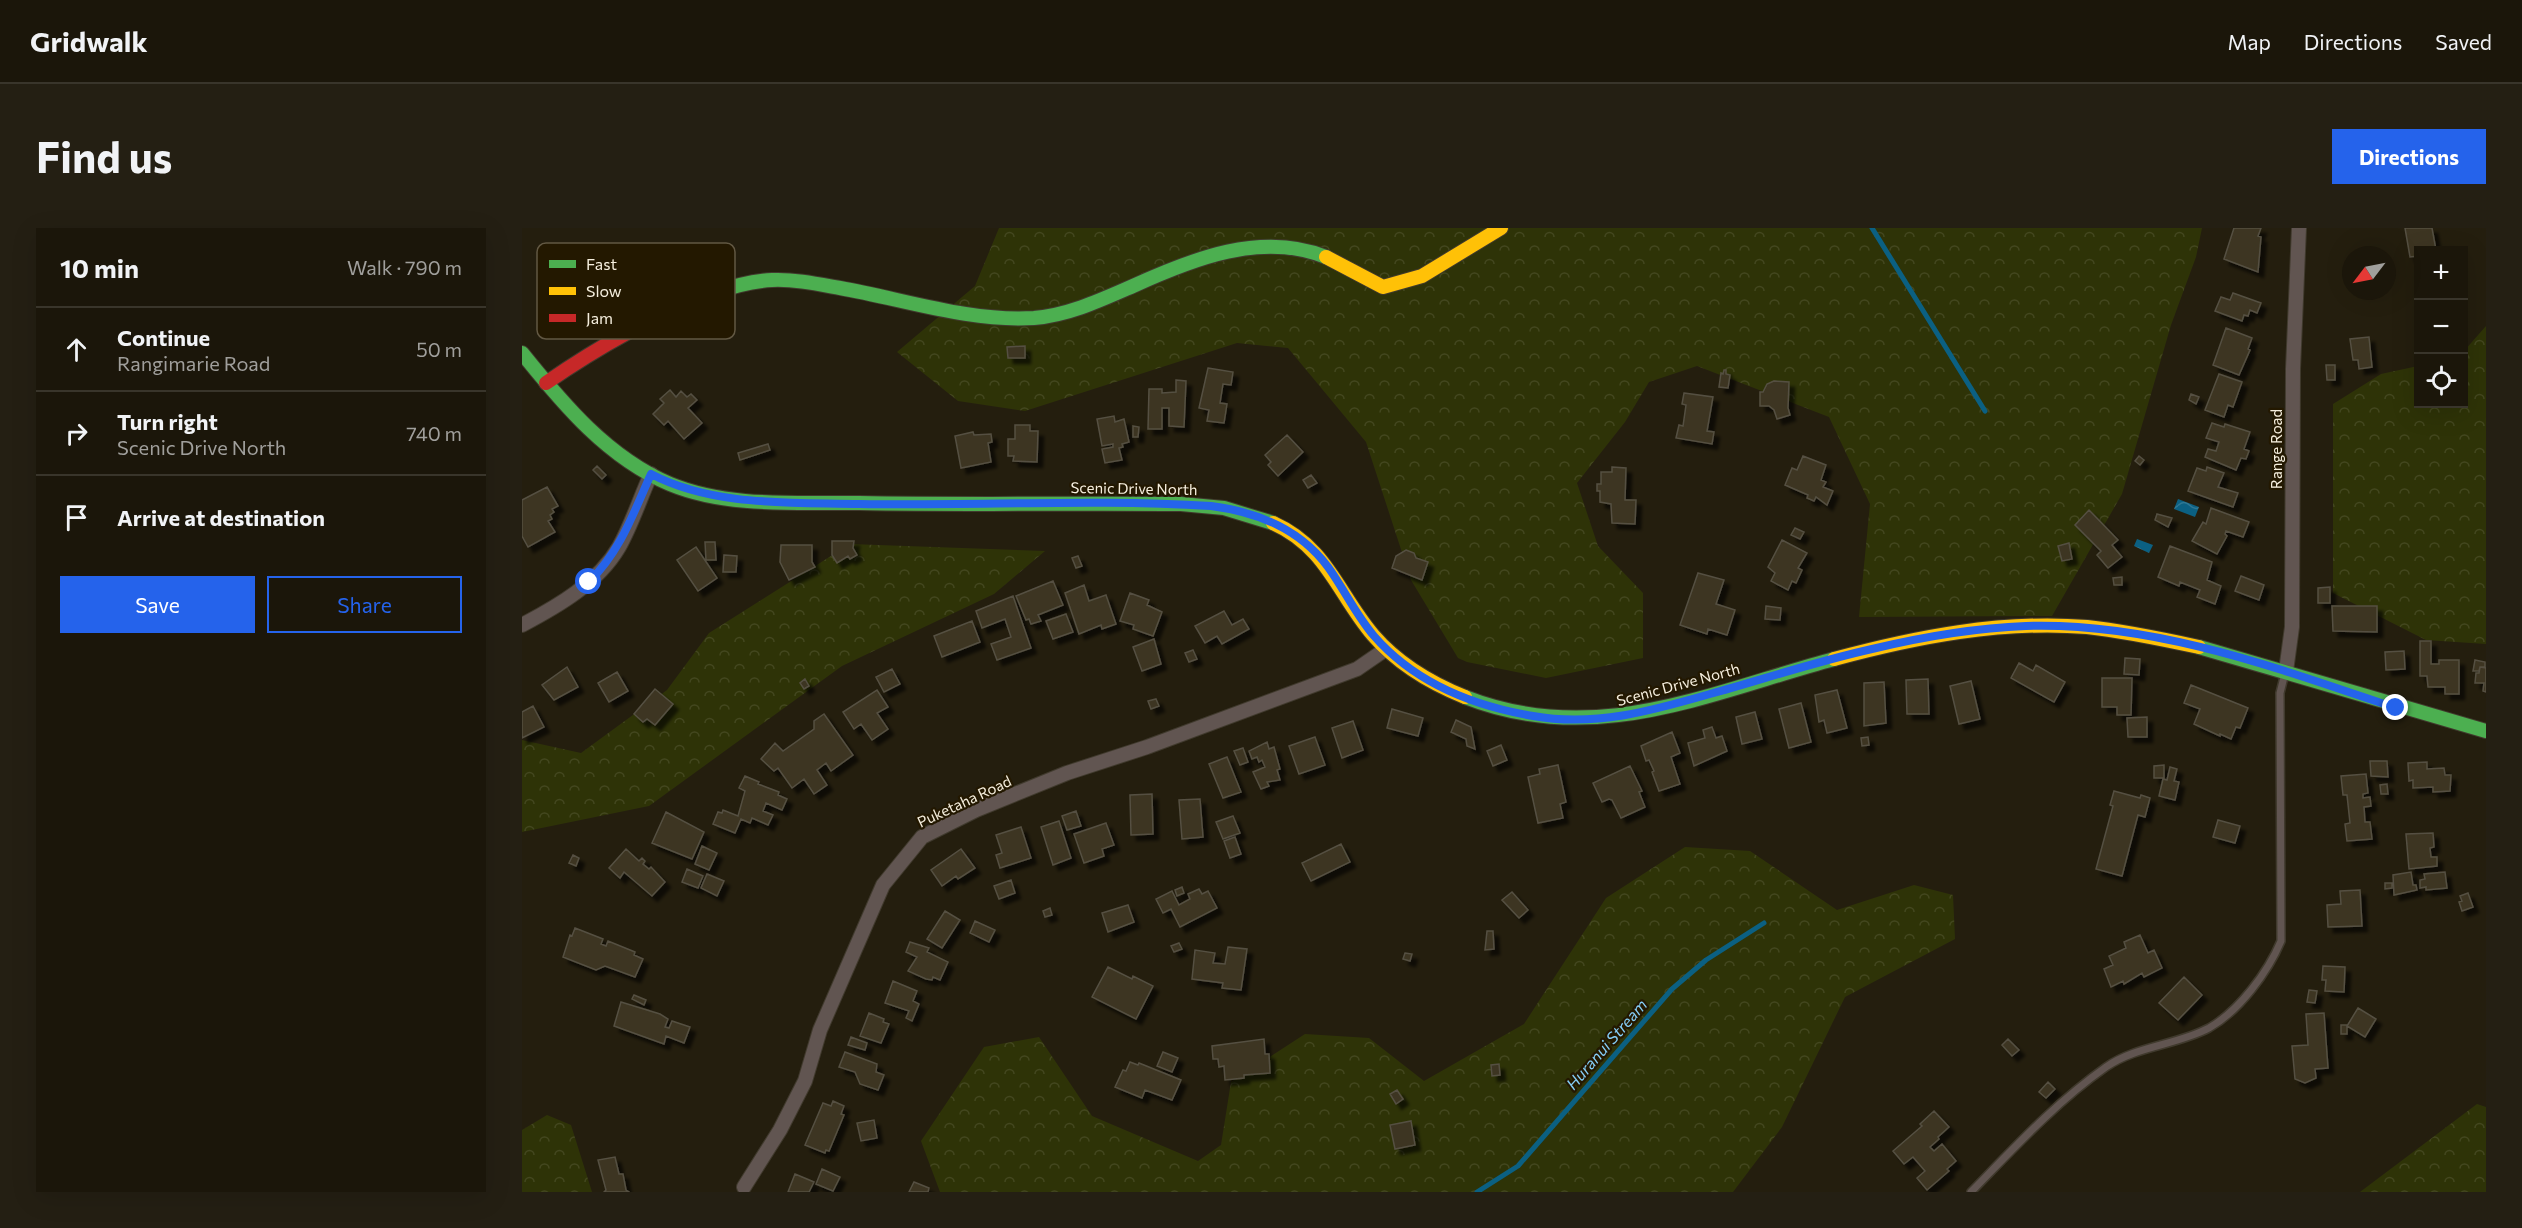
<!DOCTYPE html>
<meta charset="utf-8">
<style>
:root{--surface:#1b160a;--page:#241f13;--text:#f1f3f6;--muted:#a09f9c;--line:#39352b;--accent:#2563eb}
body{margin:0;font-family:Commissioner,sans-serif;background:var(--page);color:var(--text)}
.controls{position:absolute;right:18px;top:18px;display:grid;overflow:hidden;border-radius:0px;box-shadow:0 6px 24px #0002}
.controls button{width:54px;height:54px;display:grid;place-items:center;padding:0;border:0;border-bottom:2px solid var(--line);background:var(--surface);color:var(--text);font:30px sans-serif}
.compass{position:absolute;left:1820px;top:18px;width:54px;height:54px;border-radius:50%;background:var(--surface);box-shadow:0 6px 24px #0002;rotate:238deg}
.stop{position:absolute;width:18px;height:18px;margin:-14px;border:4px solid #2563eb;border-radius:50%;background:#fff}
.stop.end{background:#2563eb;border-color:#fff;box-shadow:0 2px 6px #0008}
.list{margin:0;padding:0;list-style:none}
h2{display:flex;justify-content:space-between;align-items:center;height:78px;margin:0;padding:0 24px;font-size:26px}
h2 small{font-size:20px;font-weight:400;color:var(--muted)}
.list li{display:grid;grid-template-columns:39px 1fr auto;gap:18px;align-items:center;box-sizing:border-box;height:84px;padding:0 24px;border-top:2px solid var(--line)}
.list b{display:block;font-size:22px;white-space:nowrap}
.list p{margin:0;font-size:20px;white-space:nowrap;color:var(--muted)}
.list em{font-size:20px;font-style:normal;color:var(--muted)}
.actions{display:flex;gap:12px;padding:18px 24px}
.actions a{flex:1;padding:14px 0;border:2px solid var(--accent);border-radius:0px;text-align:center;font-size:21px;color:var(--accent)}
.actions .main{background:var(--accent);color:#fff}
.icon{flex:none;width:33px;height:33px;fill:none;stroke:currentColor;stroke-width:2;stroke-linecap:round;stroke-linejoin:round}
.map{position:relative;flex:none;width:1964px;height:964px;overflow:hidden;border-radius:0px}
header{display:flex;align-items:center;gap:36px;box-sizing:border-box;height:84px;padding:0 30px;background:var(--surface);border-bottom:2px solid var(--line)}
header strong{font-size:28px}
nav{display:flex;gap:33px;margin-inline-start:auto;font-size:21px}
.intro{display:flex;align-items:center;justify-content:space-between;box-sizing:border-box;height:144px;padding:0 36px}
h1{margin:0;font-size:42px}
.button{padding:15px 27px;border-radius:0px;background:var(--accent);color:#fff;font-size:21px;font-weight:700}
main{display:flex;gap:36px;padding:0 36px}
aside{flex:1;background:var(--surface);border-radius:0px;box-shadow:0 6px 24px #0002}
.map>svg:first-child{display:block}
.forest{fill:url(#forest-crowns)}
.water{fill:url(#water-waves)}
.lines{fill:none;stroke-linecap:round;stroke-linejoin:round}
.stream{stroke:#0b6082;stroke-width:5}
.building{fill:#3c3522;stroke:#555042;stroke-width:1.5;filter:url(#shadow)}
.lane-casing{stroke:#403a2d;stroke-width:10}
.street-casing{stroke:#403a2d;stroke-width:16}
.fast-casing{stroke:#403a2d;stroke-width:16}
.slow-casing{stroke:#403a2d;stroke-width:16}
.jam-casing{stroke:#403a2d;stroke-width:16}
.lane{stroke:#615551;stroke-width:7}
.street{stroke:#615551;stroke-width:14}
.fast{stroke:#4caf50;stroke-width:14}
.slow{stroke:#ffc107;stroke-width:14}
.jam{stroke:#c62828;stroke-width:14}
.route{stroke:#2563eb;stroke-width:8}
.labels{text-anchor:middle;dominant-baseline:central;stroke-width:4.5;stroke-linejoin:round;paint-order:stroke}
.street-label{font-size:15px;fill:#f6efde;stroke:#231800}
.water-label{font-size:16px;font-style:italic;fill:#86cff8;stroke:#231800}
.key{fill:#231800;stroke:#625843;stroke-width:1.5}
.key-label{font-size:16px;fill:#f6efde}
</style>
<header>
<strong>Gridwalk</strong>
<nav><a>Map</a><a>Directions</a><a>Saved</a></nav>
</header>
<div class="intro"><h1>Find us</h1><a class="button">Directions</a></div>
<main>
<aside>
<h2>10 min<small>Walk · 790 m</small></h2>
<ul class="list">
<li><svg class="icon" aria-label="ahead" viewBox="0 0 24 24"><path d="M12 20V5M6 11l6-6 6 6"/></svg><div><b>Continue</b><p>Rangimarie Road</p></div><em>50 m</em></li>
<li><svg class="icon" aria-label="right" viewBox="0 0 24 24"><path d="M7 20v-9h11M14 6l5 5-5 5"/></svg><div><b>Turn right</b><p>Scenic Drive North</p></div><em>740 m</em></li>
<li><svg class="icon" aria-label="arrive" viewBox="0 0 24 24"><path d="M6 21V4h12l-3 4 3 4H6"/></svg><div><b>Arrive at destination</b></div></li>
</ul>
<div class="actions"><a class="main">Save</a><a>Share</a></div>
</aside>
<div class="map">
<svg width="1964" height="964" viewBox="0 0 1964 964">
<defs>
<pattern id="forest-crowns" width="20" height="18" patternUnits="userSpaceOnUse" patternTransform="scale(1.5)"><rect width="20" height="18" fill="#2e3307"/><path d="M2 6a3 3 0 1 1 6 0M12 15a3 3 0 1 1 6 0" fill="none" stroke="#43471f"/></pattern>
<pattern id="water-waves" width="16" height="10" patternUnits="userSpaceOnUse" patternTransform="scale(1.5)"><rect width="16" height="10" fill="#0b6082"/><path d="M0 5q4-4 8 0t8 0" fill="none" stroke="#2f7793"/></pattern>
<filter id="shadow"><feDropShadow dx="5.5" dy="5.5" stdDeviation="1.5" flood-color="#0009"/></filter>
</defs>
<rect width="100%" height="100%" fill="#241e0e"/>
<path class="forest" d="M477,0H1680L1674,29L1649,97L1600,266L1530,388L1337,389L1348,276L1307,189L1175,138L1127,154L1103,194L1055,255L1076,318L1121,365V430L1024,450L945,434L936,430L889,352L844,214L766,120L715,115L503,183L436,173L375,124L453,58Z
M1964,98V416L1904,412L1811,365V176L1859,146L1896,138V176H1942V123Z
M328,316L523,323L472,366L320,438L127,578L0,604V512L59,525L145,462L187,405Z
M1163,619L1228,623L1315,682L1392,657L1431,667L1433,711L1323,769L1260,899L1211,964H418L399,913L462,819L517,809L570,888L676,933L699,917L709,854L783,806L847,810L902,853L1002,796L1084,670Z
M1955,876L1964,879V964H1838Z
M25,887L49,897L70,964H0V902Z"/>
<path class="water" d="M1656,271L1677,279L1673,289L1652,281Z
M1615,311L1631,317L1627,325L1612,318Z"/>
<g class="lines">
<path class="stream" d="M1350,0L1463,183
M955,964L996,938L1150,761L1184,732L1242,695"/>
</g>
<path class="building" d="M1712,0H1739L1736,8L1739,9L1736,44L1702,31Z
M1883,0H1910L1914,22H1896V28L1888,29Z
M1711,65L1739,75L1735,85L1728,82L1726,88L1722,87L1720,93L1693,83L1699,69L1708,72Z
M1704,100L1730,110L1726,121L1728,122L1717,147L1691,137Z
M1847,109L1850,139L1837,141L1836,132H1831L1828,111Z
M503,118V130H486L485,119Z
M1804,137H1813V152H1805Z
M686,140L711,144L709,157L701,156L698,175L705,176L702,195L685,193L687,182L677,180Z
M1202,142H1204V146L1208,147L1206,160L1197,159L1199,145L1201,146Z
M1697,146L1720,154L1711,179L1706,177L1702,189L1683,182Z
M654,152L664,153L662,199L647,198V180H640V201H626L627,161H640V165L654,164Z
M1252,153L1267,154L1266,180L1268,187L1255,191L1252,182L1247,178H1238V164H1241L1245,156Z
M148,162L154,169L159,163L165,169L169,166L175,172L166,180L180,195L162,211L146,193L142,197L131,186L142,175L138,171Z
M1162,165L1191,169L1185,203L1192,204L1190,216L1154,210L1157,197L1161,198L1164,177L1160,176Z
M1669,166L1677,169L1674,176L1667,172Z
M592,188L593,194L602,191L607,214L600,216L601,219L597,220L600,232L583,235L580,221L591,219V216L580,218L575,191Z
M1690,195L1702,199L1703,196L1728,204L1722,221L1727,223L1724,231L1719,230L1714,242L1683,229L1686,221L1694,223L1697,214L1684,210Z
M493,197H508V203H516L515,234L491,233L492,228H486V211H493Z
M611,198L617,199L616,209H611Z
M451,204L452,207L469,206L470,214L466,215L469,234L439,240L433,208Z
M765,207L781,224L756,248L746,237L749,234L743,227Z
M246,216L248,222L218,232L216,225Z
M1281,228L1304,237L1299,252L1304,254L1301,259L1311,263L1305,277L1294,269L1292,273L1285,270L1286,267L1263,257L1270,240L1275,242Z
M1617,228L1622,232L1618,237L1613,233Z
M75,238L84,247L80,251L71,242Z
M1090,239L1104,240L1103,272H1114L1113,296L1090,295L1089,276L1078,274V263H1075V256H1079V244H1090Z
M1685,239L1702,245L1696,259L1716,265L1711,279L1666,263L1675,240L1684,243Z
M789,247L795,255L786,260L781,252Z
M25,259L36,278L30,281L32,284L28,287L30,291L26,293L33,304L6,319L0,308V272Z
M1689,280L1727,294L1721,309L1704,303L1703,306L1705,308L1695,326L1670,313L1681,294L1684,296Z
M1567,282L1596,312L1590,317L1600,329L1586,340L1575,327L1579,323L1553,297Z
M1635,286L1650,290L1646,299L1633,292Z
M1273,300L1282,304L1278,311L1269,307Z
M1260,312L1285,325L1276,340L1280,342L1274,355L1270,353L1266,362L1249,353L1253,345L1246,339Z
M310,313H332L331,320L335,327L328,331L326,328L315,335L310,327Z
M183,314H193L194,332H184Z
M1547,315L1550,331L1540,333L1536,318Z
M259,317H290V334L293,339L267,352L258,334Z
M1648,318L1690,334L1685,352L1699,358L1693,376L1675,369L1678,362L1658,354L1657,358L1636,349Z
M174,319L195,350L176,363L155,332Z
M884,322L892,325L894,330L906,334L900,352L870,340L874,328Z
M202,327L215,328L214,344H201Z
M556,328L560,338L554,340L550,330Z
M1176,345L1202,352L1194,376L1213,382L1205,407L1186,401L1185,406L1158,397Z
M1719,348L1742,357L1737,372L1713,363Z
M1600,349V357H1592L1591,350Z
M531,353L541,377L516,387L519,393L509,396L507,391L504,392L494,368Z
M562,357L567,373L584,367L594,396L580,401L579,397L557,406L543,365Z
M1808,359V375H1796V360Z
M608,365L627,372L625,377L640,384L631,408L611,401L612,397L598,393Z
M491,368L509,420L475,432L469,416L489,409L483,391L460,400L454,383Z
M1244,378L1259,380L1258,392L1243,391Z
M1810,378H1855V404L1811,403Z
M702,383L710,397L721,391L727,401L700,416L695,408L683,415L673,398Z
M544,386L551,404L531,411L524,393Z
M450,393L458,414L420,429L412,408Z
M632,411L639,436L620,443L611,419Z
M1898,413H1909V436H1917V432H1937V466H1923V459H1906L1905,448H1898Z
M671,422L675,431L667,434L663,425Z
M1882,423L1883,441L1864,442L1863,424Z
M1603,430L1618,431L1617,447L1602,446Z
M1953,432L1963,434V439H1958L1957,443H1951Z
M1497,435L1511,443L1514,437L1543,454L1532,474L1489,450Z
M45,439L56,459L32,472L20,457Z
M1958,439L1964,440V464L1961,463L1962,455H1953L1954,445H1957Z
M370,441L378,456L362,464L354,449Z
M95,444L106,463L87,474L76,455Z
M1580,450H1610L1609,487H1595V479H1580Z
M283,451L287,458L282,461L278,455Z
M1406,451L1407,486H1385L1384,452Z
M1449,453L1458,491L1437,496L1428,458Z
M1362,454L1364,495L1342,498V455Z
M1669,457L1726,480L1718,500L1714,499L1709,511L1698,506V508L1672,496L1678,481L1662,475Z
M133,461L151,476L133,497L125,491L121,494L112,486Z
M355,462L366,479L355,485L366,501L350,512L339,496L332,501L321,484Z
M1315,462L1325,500L1305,505L1302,492L1297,494L1293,467Z
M634,471L637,478L629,481L626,473Z
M1279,475L1289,514L1267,520L1257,481Z
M11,478L22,499L0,510V484Z
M870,481L901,490L896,508L865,500Z
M1233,484L1240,511L1220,516L1214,489Z
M302,486L331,527L309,543L304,535L295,542L305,557L292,566L282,551L270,560L256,540L252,543L239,531L253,515L261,523L292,501V493Z
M1625,489V509H1606L1605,490Z
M934,492L949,499L953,521L945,518L944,511L929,504Z
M831,493L841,522L820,530L810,500Z
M1190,499L1194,510L1200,508L1205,523L1172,538L1166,515L1183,510L1181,502Z
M1150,504L1158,525L1149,529L1158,556L1137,563L1130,544L1132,543L1127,532L1124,533L1119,518Z
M793,509L803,537L777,546L767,518Z
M1346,509L1347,517L1340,518L1339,510Z
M745,514L747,521L752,519L758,541L755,542L758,552L745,554L747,558L739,561L731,544L743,539L740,532L737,534L735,529L730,531L727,523Z
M979,517L985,532L971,538L965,523Z
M721,520L726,534L718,537L712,523Z
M705,529L719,564L701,570L687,536Z
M1848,533H1865L1866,549L1849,548Z
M1905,534V541L1922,540L1923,547H1929L1928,563L1911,564V559L1891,560V552L1887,553L1886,535Z
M1036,537L1044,574L1038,576L1041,590L1016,595L1006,549L1018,546L1017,541Z
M1642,537V550H1632V538Z
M1108,538L1120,563L1117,564L1123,579L1099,590L1090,572L1087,571L1080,574L1071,555Z
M1648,539L1655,541L1652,553L1657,554L1653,572L1637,568L1641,551L1645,552Z
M1844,546L1846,565L1841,566V570L1848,569L1849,578L1842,579L1843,594H1848L1850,611L1825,613L1823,596L1828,595L1825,567H1821L1819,548Z
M223,548L237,554L236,556L257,564L256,567L265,571L260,582L244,575L241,583L251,587L246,597L230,590L228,595L219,591L213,605L191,596L196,584L200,585L201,582L216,588L223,563L217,560Z
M1865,556L1866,566H1859L1858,557Z
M1592,563L1618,570L1619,567L1628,570L1623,589L1616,587L1600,648L1574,641L1591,578L1588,577Z
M630,566L631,606L609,607L608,567Z
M678,571L681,609L660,611L657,572Z
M554,583L559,598L545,602L540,588Z
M144,584L182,604L170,631L130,615Z
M711,588L718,605L701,611L694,594Z
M1696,592L1718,598L1713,615L1691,609Z
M537,593L549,630L531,637L519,599Z
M584,595L592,617L580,621L582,628L562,635L552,606Z
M499,599L509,630L478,640L474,627L480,625L474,607Z
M1911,605L1912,619L1908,620L1909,629H1915V638L1887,641L1884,606Z
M713,609L719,626L708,630L702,613Z
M819,616L828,634L789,653L780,635Z
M180,618L195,625L187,642L173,636Z
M104,621L117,633L120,630L123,633L121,636L127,641L129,639L143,654L130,668L102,644L98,650L87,640Z
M439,621L453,640L436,651L434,648L420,658L409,642Z
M51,627L57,630L54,638L47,635Z
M165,641L181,648L176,660L160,654Z
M1889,644L1891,657H1894L1895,662L1872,667L1871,647Z
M1923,644L1925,660L1904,662V659L1898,660V652L1903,651L1902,646Z
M185,646L202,653L195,668L179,660Z
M489,652L493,665L477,671L472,658Z
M1863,655H1870V660L1863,661Z
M660,659L662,665L655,668L653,662Z
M677,661L680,666L686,663L695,680L658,699L649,681L641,685L634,671L650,663L657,677L668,671L666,666Z
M1838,662L1840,698L1806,699L1805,677L1819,676L1818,663Z
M990,664L1006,682L997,690L980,672Z
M1946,665L1951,679L1940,683L1937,674L1940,673L1938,668Z
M606,677L612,694L586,704L580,685Z
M528,680L530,687L523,689L521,683Z
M423,683L438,692L420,720L405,711Z
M453,693L473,702L467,714L448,705Z
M53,700L81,711L79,716L84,718L86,713L113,724L112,727L121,731L113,749L83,738L74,742L41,729L48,707L50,708Z
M965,703H971L972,721L963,722Z
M1618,707L1626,725L1632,722L1640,740L1622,749L1620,745L1602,756L1601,753L1589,759L1582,741L1591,737L1587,728L1604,720L1602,714Z
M388,714L407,720L405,724L426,734L418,752L411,749L410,752L404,751L386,743L395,729L384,724Z
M657,715L660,721L652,724L649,718Z
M706,719L725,721L719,762L700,760L701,755L670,751L673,722L693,725L691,735L703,736Z
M883,725L890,726L888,733L881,731Z
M1801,738L1823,739L1822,764L1803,763L1804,752H1800Z
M586,739L610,751L611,748L631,758L614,791L570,769Z
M1662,749L1680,767L1656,792L1637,775Z
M371,753L395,763L391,773L397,776L390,793L384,790L387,783L363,775Z
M1787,762L1795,763L1793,775L1785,774Z
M112,767L124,772L122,777L110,771Z
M99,774L138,786L146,791L143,799L147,800L150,793L168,799L162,815L144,808L142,816L92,798Z
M1836,780L1854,791L1843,809L1825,798Z
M347,785L362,791L361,794L367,796L359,815L338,808Z
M1802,785L1806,840L1793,841L1794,850L1783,855L1773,851L1770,818L1786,817L1784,786Z
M1819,797H1825V806H1819Z
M329,809L345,815L343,822L326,817Z
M742,811L743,826H747L748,845L722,847V850L703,852L702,838L697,839L696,831H691L690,818Z
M1486,811L1497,822L1490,828L1480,817Z
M323,824L355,836L354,844L362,847L356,862L338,856L333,844L317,839Z
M641,824L656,830L650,844L635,838Z
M608,834L616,837L617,835L659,852L650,872L623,862L620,870L593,859L601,842L604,843Z
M977,836L978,847L970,848L969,837Z
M1526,854L1533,861L1524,870L1517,864Z
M875,862L881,871L874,876L868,866Z
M311,873L322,878L319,886L322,887L307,923L304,922L303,925L283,917L301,875L309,878Z
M1412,883L1427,899L1416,909L1417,911L1408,919L1412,923L1420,916L1434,933L1425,941L1427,943L1405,962L1395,950L1403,943L1391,929L1382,936L1371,923L1400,898L1398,896Z
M352,892L355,910L339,913L335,895Z
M889,893L893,917L873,921L868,897Z
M93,929L97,946H101L104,962L107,964H82L84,962L76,932Z
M300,941L318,949L311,963L294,956Z
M273,946L292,954L287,964H266Z
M392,954L407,960L406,964H387Z"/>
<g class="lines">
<defs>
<path id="lane" d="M1449,964C1492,920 1533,875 1584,839C1614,818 1655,817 1687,800C1717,783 1746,744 1759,713L1758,465L1763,445"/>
<path id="street" d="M0,397C36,378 76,355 97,319C110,296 118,270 129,246
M1764,443L1770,399L1771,141L1777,0
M222,959L258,902L283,853L298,802L361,657L400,609L454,582L545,545L625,519L835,441L864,421"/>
<path id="fast" d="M188,66C208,59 229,53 250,52C273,51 296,56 318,60C381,71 447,94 512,90C547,87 579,72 611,58C670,31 740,3 804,29
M0,125C41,176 86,230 148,256C206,280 275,274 337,275C444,277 552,275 659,276L702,280L751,295
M1677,419L1964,503
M943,469C1073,520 1186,465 1312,431"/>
<path id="slow" d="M804,29L861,59L900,48L979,0
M751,295C805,319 816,366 851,407C876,436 908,455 943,469
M1312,431C1394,409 1479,392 1565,399C1603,403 1640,411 1677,419"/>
<path id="jam" d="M24,155C76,119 129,89 188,66"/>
</defs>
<use href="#lane" class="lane-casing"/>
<use href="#street" class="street-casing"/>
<use href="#fast" class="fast-casing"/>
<use href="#slow" class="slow-casing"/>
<use href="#jam" class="jam-casing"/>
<use href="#lane" class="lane"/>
<use href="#street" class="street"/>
<use href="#fast" class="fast"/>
<use href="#slow" class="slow"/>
<use href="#jam" class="jam"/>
</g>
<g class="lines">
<path class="route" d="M67,354C99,322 111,286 129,246C192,279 269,274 338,276C455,278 572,271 689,278C735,284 777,300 806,339C822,361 834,387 852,408C893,455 952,478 1011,488C1073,499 1129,483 1188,466C1242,451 1296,433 1350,421C1400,409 1453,400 1504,398C1632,394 1755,440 1874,480"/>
</g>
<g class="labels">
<g class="street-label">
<text transform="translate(1754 221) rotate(-90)">Range Road</text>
<text transform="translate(612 260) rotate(1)">Scenic Drive North</text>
<text transform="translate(1156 456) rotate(-15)">Scenic Drive North</text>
<text transform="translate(442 573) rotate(-25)">Puketaha Road</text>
</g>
<g class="water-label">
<text transform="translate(1084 816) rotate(-49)">Huranui Stream</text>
</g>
</g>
<rect x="15" y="15" width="198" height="96" rx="9" class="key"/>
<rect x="27" y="32" width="27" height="8" fill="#4caf50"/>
<rect x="27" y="59" width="27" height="8" fill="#ffc107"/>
<rect x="27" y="86" width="27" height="8" fill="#c62828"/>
<g class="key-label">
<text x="64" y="42">Fast</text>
<text x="64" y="69">Slow</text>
<text x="64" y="96">Jam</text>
</g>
</svg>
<div class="controls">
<button>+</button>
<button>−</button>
<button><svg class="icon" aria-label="locate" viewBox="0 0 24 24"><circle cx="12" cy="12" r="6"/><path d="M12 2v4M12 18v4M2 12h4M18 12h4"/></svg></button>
</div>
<svg class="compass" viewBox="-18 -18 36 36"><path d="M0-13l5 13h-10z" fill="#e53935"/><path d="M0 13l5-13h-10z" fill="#a09f9c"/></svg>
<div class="stop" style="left:67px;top:354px"></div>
<div class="stop end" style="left:1874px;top:480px"></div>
</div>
</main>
